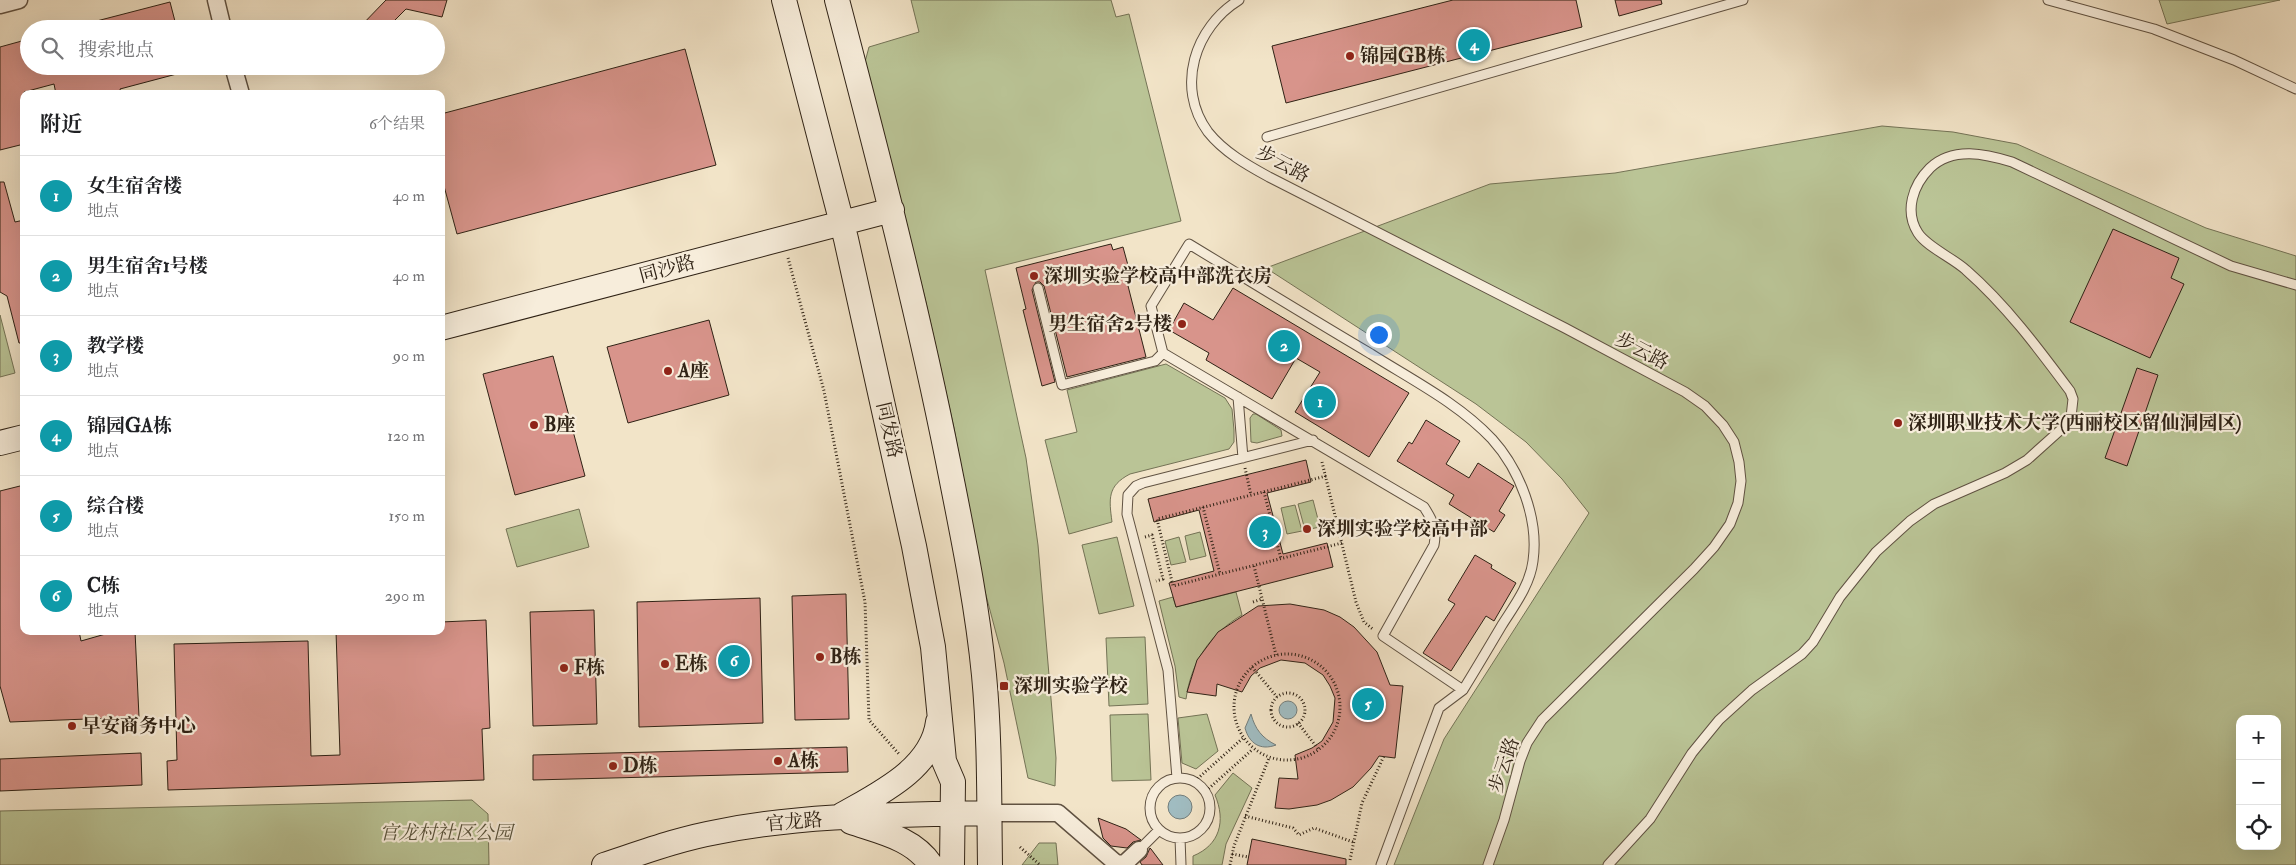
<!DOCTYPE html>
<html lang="zh">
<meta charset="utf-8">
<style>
:root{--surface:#fff;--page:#f2f2f2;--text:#202124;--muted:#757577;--line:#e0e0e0;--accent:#ea580c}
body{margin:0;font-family:"IM FELL Double Pica","Noto Serif SC",serif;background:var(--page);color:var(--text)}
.controls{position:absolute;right:15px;bottom:15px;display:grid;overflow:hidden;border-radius:10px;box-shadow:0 5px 20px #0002}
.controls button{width:45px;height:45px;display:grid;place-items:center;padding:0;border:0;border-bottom:1px solid var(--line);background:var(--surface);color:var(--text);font:25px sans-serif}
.you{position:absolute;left:1378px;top:334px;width:18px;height:18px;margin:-12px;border:4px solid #fff;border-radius:50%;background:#1a73e8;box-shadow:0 0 0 8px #1a73e833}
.badge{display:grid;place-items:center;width:32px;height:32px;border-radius:50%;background:var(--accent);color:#fff;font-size:16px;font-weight:700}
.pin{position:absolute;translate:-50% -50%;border:2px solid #fff;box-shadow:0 1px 5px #0006}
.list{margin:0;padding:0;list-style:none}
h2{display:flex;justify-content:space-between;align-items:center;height:65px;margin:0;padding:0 20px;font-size:21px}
h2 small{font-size:16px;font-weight:400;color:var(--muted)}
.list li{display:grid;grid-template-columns:32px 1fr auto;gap:15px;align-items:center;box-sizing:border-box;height:80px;padding:0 20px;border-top:1px solid var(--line)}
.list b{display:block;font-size:19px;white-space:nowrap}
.list p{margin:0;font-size:16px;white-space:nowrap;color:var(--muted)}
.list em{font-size:16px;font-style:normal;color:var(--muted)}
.icon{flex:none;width:28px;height:28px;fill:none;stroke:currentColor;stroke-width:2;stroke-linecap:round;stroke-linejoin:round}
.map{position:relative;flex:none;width:2296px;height:865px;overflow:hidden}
.search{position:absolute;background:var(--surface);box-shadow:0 5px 20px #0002;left:20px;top:20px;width:425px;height:55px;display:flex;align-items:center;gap:12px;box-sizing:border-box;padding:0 18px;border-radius:28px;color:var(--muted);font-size:19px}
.panel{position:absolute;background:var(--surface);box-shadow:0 5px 20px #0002;left:20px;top:90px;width:425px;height:545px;border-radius:10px}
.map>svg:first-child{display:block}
.green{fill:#bac496;stroke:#747356;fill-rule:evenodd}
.water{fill:#a0bcc1;stroke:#737e7c}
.building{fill:#d8948b;stroke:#2f2215}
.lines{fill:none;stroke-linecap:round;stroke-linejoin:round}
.lane-casing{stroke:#605242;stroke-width:11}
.street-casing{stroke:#605242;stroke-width:19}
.secondary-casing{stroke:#2f2215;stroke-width:26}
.path{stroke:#2f2215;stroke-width:3;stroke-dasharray:1 2.5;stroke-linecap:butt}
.lane{stroke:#f7eddb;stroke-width:9}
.street{stroke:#f7eddb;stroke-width:16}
.secondary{stroke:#f7eddb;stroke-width:24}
.poi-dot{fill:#8f2418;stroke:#f7eddb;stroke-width:2}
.labels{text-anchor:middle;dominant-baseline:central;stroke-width:4.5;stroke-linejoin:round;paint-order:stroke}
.poi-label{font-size:19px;font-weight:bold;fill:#2f2215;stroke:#f7eddb;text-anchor:start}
.street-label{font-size:19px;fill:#2f2215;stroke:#f7eddb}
.park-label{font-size:19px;font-style:italic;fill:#59533c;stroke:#f7eddb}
</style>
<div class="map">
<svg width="2296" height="865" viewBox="0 0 2296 865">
<rect width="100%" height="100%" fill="#f2e4c8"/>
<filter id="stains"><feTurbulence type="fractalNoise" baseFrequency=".004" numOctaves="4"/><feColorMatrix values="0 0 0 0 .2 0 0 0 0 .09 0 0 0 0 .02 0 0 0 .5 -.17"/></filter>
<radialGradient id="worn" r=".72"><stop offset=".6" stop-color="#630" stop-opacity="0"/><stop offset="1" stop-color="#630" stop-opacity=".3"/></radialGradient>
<path class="green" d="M911,0H1111L1116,17L1129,14L1181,221L985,270L1026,458L1038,545L1056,758L1055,786L1028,778L1004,663L983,584L954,428L925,298L865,62L869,47L919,32Z
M2159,0H2280L2167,24Z
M1882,126L1953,132L2017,144L2206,228L2296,256V865H1394L1444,739L1589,513L1562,479L1526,442L1476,404L1266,268L1490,184L1615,173ZM2240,719H2277V846H2240Z
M0,315L15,373L0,377Z
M1166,364L1225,398L1232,409L1234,430V442L1229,449L1130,474C1107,486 1109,499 1112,522L1069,534L1045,440L1077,432L1067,390Z
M1253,414H1256L1281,430L1282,436L1257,443L1251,442L1250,418Z
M1313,500L1320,527L1305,530L1298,504Z
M1295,505L1302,531L1287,534L1281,508Z
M579,509L589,547L517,567L506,529Z
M1200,532L1206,556L1190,560L1185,536Z
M1117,537L1134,606L1099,614L1082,545Z
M1179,537L1186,562L1171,565L1165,541Z
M1236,592L1242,615C1210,634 1191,662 1186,699L1179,697L1175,666L1159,601L1173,597L1176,607Z
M1145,637L1148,704L1109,706L1106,638Z
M1148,714L1151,780L1112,781L1110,715Z
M1207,714L1218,751L1196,769L1182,763L1178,718Z
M1233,773L1252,788L1226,844L1222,865H1193V856C1220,845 1226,821 1215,795Z
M472,800L488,814L489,865H0V811Z
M1039,843H1056L1058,865H1022Z"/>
<path class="water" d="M1279 710a9 9 0 1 1 18 0a9 9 0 1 1-18 0Z
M1251,714C1255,729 1262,738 1276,745C1260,751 1249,743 1245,728Z
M1168 807a12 12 0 1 1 24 0a12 12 0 1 1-24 0Z"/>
<path class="building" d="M386,0H447L442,17L406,9L386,29H358Z
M1453,0H1576L1582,27L1286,103L1272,46Z
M1615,0H1661L1662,4L1619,16Z
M170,2L177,29H86L85,24Z
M29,39V66H188V71L120,89L121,94H56L54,84L24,92V144L0,150V47Z
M685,49L716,165L457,234L441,175V114Z
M0,182H4L15,222L24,220V343H19L7,296L0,292Z
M2113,229L2179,258L2171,278L2184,284L2150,358L2070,322Z
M1111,244L1113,250L1123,247L1129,269L1124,270L1146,357L1067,377L1044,286L1040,282H1036L1032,290L1055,382L1042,386L1023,310L1026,309L1016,268Z
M1233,288L1409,393L1369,457L1295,412L1320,372L1296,358L1272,399L1206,360L1209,353L1169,330L1184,303L1213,320Z
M709,320L729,395L628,423L607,347Z
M553,356L585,476L515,495L483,374Z
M2137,368L2158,375L2127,466L2105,458Z
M1426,420L1460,441L1446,464L1469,478L1478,463L1514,486L1499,511L1505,515L1494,532L1449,504L1454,495L1397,461L1409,442L1412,444Z
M1306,460L1311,482L1267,493L1283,554L1327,543L1333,567L1176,607L1169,583L1214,571L1199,510L1154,522L1148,499Z
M24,485V631H79L81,641L116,631H135L139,717L10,722L0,686V491Z
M1475,555L1492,565L1491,568L1516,583L1494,621L1486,616L1451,671L1423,653L1455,604L1448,600Z
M846,594L849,719L795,720L792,596Z
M760,598L763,723L639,727L637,602Z
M1290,604L1324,610L1340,617L1354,627L1377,652L1390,685L1403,686L1395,758L1379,756L1371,768L1353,787L1331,800L1317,805L1289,809L1275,808L1279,778L1298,779L1295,755L1312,748L1322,741L1333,722L1335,698L1330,686L1323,675L1305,663L1281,660L1260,668L1251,676L1242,692L1217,684L1216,696L1187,692L1197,660L1218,632L1258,606Z
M594,610L597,724L533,726L530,612Z
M486,620L490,728L482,729L484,780L168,790L167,761L177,760L174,644L308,641L311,756L340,755L336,631H441V622Z
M847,747L848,772L533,780V755Z
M141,753L142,785L0,791V759Z
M1098,818L1126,829L1141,840L1133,842L1127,848L1111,846L1103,838Z
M1252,839L1346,859V865H1247Z
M1150,848L1151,849L1163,865H1142L1140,862L1146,857Z"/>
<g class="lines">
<defs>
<path id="lane" d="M1239,0C1195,27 1175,87 1208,132C1224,152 1247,165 1269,177L1565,328L1685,392L1705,406L1723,425L1734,442L1739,462L1741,481L1738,503L1730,524L1714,547L1694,569L1542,720L1527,743L1520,761L1504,820L1488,865
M2048,0L2154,29L2234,60L2296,89
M1267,137L1743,0
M1189,244C1250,281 1310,318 1371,354C1412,380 1458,403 1492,439C1520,470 1539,519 1533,561C1530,585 1514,606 1502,625C1489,647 1476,669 1463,690L1383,636L1434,545C1437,529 1433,521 1424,507L1163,353L1151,306Z
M1038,288L1062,385L1155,361L1163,353
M1238,397L1243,458
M1150 808a30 30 0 1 1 60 0a30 30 0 1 1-60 0Z
M1177,778L1168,670L1127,514L1128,495L1136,486L1143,483L1313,440
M1180,838L1181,865
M1139,850L1159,830
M1381,865L1439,708L1463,690
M1608,865L1650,819L1692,753L1719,720L1752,690L1802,654L1813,642L1840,597L1876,552L1910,521L1934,504L2005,473L2027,460L2066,425L2071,417L2073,399L2070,391C2038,348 2006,305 1966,270C1953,258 1927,247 1918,233C1904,211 1913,185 1930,168C1953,146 1986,154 2012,162L2231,266L2296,285"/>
<path id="street" d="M216,0L223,29
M0,5L19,0
M233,66L241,94
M990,813H1058L1117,864L1125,863L1139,850"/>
<path id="secondary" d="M784,0L846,239L914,546L933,647L944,761L953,782L952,865
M837,0C877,153 917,306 948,461C962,532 977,603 984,675C990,738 989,801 990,865
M441,328L892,210
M0,443L24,437
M840,816C876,795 932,770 938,722
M851,822C880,832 913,838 931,865
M604,865C641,853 678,839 717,832C806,814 899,815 990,813"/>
</defs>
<use href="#lane" class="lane-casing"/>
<use href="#street" class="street-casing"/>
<use href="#secondary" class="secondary-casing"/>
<path class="path" d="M788,258L824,391L865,602L869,720L899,754
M1322,462L1356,602L1364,622L1374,630
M1245,468L1251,495
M1326,476L1157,519L1173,586L1342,543
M1264,492L1281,559
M1203,507L1220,574
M1145,537L1152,535L1163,579L1156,581
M1254,566L1276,655
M1253,602L1262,599
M1234 707a53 53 0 1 1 106 0a53 53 0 1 1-106 0Z
M1252,667L1277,697
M1271 710a17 17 0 1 1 34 0a17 17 0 1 1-34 0Z
M1298,723L1319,750
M1195,781L1243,738
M1206,791L1253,749
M1245,816L1293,828L1299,835L1314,828L1353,842
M1020,847L1040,865
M1232,854L1248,857
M1350,860L1362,803L1384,756
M1230,865L1234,846L1269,758"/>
<use href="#lane" class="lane"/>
<use href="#street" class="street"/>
<use href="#secondary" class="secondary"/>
</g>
<g class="poi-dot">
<circle cx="1350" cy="56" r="5"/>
<circle cx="1034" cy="276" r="5"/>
<circle cx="1182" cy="324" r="5"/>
<circle cx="668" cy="371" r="5"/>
<circle cx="1898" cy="423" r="5"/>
<circle cx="534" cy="425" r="5"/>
<circle cx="1307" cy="529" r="5"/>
<circle cx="820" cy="657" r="5"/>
<circle cx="665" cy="664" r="5"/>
<circle cx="564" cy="668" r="5"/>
<rect x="999" y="681" width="10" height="10" rx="2.5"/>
<circle cx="72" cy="726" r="5"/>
<circle cx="778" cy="761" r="5"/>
<circle cx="613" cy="766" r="5"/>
</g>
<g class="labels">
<g class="poi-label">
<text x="1360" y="56">锦园GB栋</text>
<text x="1044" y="276">深圳实验学校高中部洗衣房</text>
<text x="1172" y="324" text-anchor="end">男生宿舍2号楼</text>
<text x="678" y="371">A座</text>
<text x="1908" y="423">深圳职业技术大学(西丽校区留仙洞园区)</text>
<text x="544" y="425">B座</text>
<text x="1317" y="529">深圳实验学校高中部</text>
<text x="830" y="657">B栋</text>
<text x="675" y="664">E栋</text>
<text x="574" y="668">F栋</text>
<text x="1014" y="686">深圳实验学校</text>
<text x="82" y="726">早安商务中心</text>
<text x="788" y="761">A栋</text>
<text x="623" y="766">D栋</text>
</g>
<g class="street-label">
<text transform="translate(1283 164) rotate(28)">步云路</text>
<text transform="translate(667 269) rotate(-15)">同沙路</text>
<text transform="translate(1642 351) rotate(28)">步云路</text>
<text transform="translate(889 430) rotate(77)">同发路</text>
<text transform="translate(1504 765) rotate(-71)">步云路</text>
<text transform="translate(794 822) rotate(-5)">官龙路</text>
</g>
<g class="park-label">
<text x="446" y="833">官龙村社区公园</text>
</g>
</g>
<rect width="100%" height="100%" filter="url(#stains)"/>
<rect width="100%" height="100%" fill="url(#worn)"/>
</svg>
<div class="controls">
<button>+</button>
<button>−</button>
<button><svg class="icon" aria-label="locate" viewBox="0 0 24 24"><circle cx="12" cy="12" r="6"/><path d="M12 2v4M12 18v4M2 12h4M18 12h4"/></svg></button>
</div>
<div class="you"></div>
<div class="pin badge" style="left:1320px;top:402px;background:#0f9aa8">1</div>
<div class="pin badge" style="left:1284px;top:346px;background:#0f9aa8">2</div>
<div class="pin badge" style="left:1265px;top:532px;background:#0f9aa8">3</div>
<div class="pin badge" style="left:1474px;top:45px;background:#0f9aa8">4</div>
<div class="pin badge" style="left:1368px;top:704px;background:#0f9aa8">5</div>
<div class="pin badge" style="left:734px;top:661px;background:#0f9aa8">6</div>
<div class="search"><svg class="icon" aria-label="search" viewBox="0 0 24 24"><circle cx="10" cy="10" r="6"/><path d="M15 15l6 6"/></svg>搜索地点</div>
<section class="panel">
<h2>附近<small>6个结果</small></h2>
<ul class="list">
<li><span class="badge" style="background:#0f9aa8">1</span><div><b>女生宿舍楼</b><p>地点</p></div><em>40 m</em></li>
<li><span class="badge" style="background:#0f9aa8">2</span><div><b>男生宿舍1号楼</b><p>地点</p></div><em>40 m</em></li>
<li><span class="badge" style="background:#0f9aa8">3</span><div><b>教学楼</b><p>地点</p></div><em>90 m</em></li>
<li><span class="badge" style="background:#0f9aa8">4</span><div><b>锦园GA栋</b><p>地点</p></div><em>120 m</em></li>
<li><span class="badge" style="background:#0f9aa8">5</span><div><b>综合楼</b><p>地点</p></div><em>150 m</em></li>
<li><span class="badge" style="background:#0f9aa8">6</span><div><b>C栋</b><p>地点</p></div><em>290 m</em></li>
</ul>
</section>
</div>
